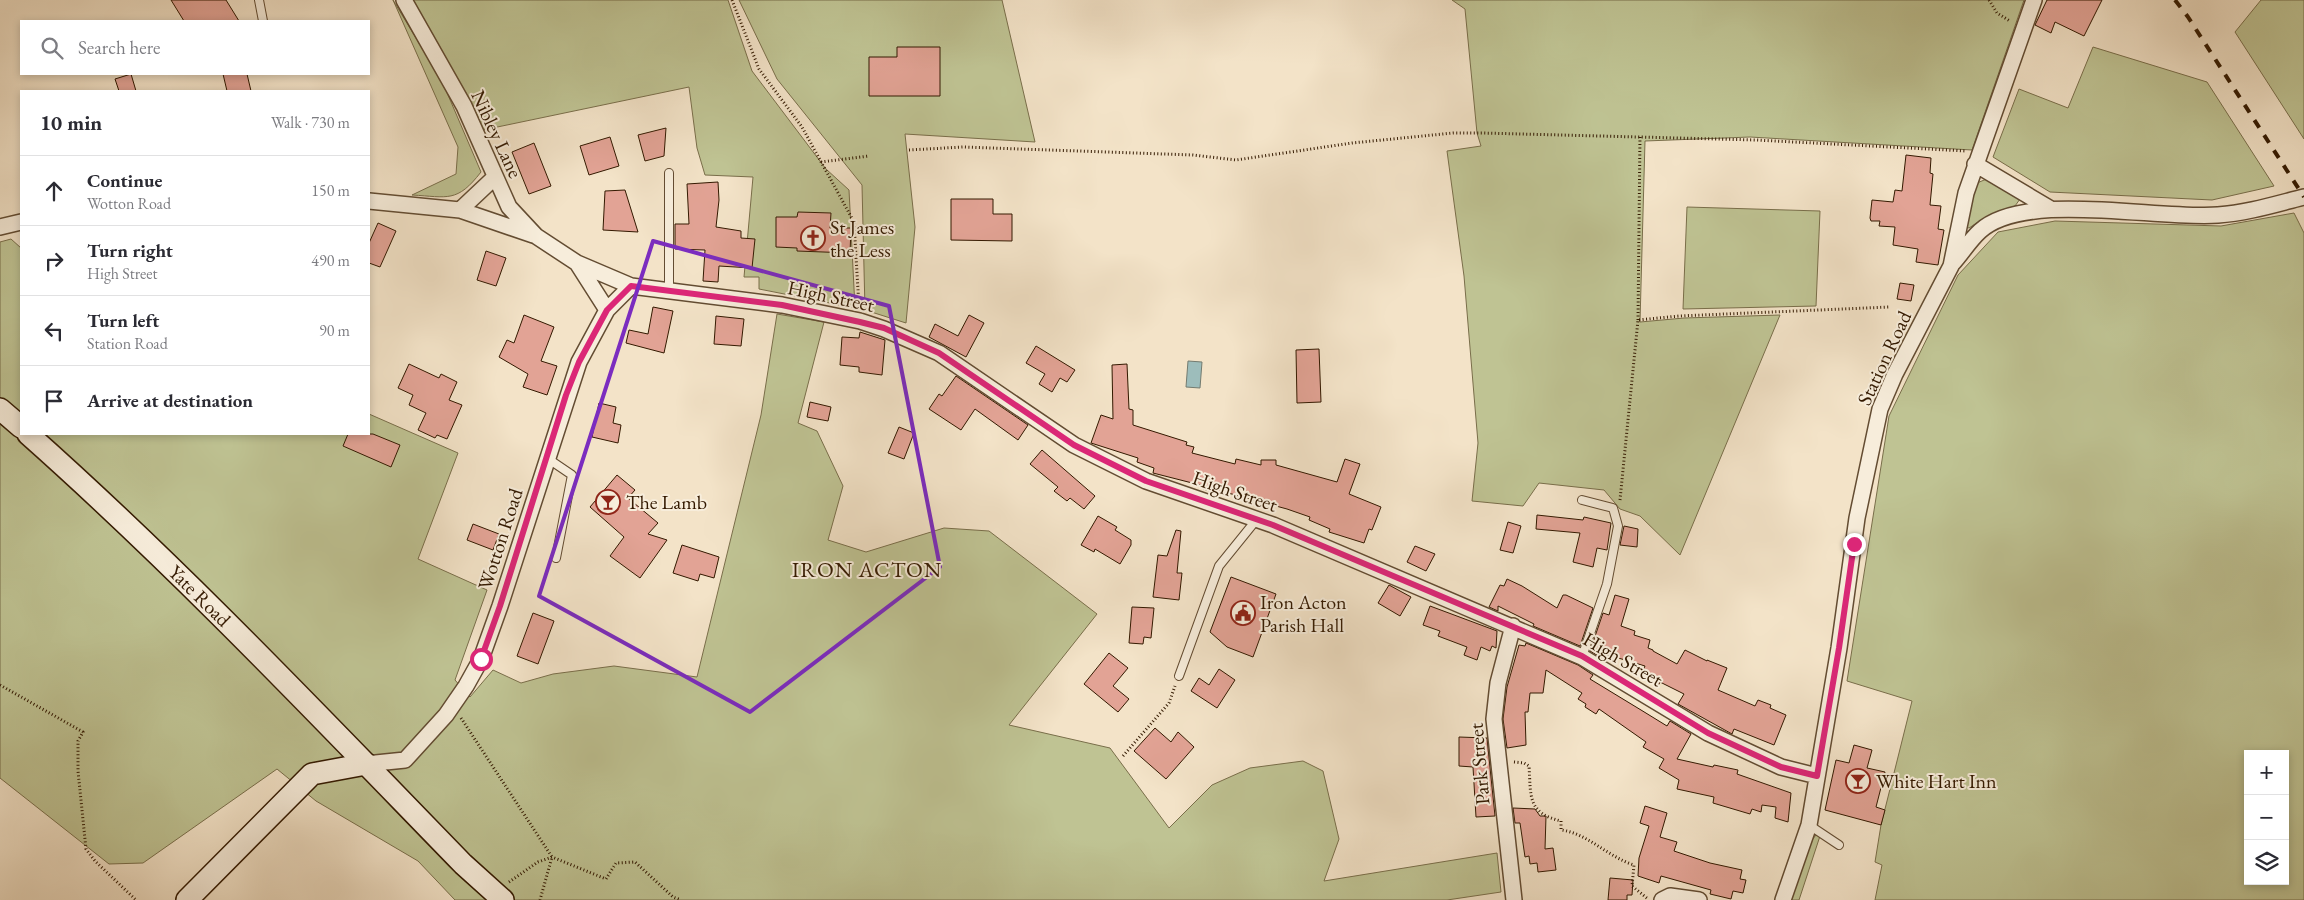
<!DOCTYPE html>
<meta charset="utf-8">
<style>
:root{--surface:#fff;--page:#f2f2f3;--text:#2b2b33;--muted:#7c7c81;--line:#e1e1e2}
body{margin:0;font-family:"EB Garamond",serif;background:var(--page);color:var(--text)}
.controls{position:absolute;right:15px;bottom:15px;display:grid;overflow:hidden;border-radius:0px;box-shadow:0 2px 8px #0003}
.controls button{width:45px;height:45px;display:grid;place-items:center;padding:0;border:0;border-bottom:1px solid var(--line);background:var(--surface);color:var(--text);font:25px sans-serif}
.stop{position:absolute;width:15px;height:15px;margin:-11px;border:4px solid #db2777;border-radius:50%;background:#fff}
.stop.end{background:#db2777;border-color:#fff;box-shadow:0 1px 5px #0008}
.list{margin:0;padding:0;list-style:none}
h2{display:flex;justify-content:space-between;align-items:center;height:65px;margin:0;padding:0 20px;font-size:21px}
h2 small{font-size:16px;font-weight:400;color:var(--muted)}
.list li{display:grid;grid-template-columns:32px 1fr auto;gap:15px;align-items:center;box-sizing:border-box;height:70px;padding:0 20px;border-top:1px solid var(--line)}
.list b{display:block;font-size:19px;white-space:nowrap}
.list p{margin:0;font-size:16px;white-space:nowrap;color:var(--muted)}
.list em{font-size:16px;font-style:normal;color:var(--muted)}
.icon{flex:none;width:28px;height:28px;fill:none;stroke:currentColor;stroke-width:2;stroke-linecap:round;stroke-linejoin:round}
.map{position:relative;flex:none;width:2304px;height:900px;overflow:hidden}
.search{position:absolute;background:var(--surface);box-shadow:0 2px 8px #0003;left:20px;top:20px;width:350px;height:55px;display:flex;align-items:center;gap:12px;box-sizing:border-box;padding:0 18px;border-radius:0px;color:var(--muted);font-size:19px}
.panel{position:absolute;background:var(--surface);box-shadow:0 2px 8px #0003;left:20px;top:90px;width:350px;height:345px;border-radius:0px}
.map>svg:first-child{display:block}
.green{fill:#bfc393;stroke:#796e4a;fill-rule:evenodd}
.water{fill:#9dbdbb;stroke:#737b70}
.building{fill:#e2a395;stroke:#331900}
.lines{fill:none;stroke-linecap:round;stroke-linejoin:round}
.service-casing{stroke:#634c32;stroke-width:10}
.minor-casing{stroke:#634c32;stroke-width:18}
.secondary-casing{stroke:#331900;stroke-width:24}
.path{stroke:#331900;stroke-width:3;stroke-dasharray:1 2.5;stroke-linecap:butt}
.service{stroke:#f7eddb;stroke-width:8}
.minor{stroke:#f7eddb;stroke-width:15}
.secondary{stroke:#f7eddb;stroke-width:21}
.rail{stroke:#331900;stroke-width:4;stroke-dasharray:9 9;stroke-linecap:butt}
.route{stroke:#db2777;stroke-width:6}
.marked{fill:none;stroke:#7b2cbf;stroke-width:4;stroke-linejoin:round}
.labels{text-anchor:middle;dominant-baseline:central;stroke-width:4;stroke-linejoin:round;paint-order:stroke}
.street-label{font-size:20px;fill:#331900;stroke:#f7eddb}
.poi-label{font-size:20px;fill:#331900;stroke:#f7eddb;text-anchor:start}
.quarter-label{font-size:22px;letter-spacing:1px;fill:#331900;stroke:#f7eddb}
</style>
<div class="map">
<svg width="2304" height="900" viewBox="0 0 2304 900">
<rect width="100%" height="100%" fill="#f3e3c8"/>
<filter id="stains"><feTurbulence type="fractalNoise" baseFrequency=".004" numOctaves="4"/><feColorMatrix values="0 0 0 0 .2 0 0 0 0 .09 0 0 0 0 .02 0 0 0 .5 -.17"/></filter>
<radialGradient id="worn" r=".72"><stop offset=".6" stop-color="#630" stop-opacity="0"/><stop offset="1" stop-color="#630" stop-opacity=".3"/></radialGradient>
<path class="green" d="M393,0L442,81L481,172C457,203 448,197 412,195L456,174L458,147Z
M413,0H728L752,71L826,169L849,190L855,308L759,289V277H744L753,177L705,175L697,148L689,87L483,130Z
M739,0H1002L1035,142L905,134L915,227L906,323L865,310L862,185L777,79Z
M1452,0H2024L1972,150L1750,137L1645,141L1640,322L1684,318L1780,315L1680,555L1640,516L1620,509L1604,490L1539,483L1523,506L1472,501L1478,443L1464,276L1447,151L1481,146L1477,133L1465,9Z
M2261,0H2304V139L2235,32Z
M2093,47L2207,82L2274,186L2212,200L2050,192L1993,157L2019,89L2068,108Z
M1989,178L2020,199L2015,206L1986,217L1969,228L1965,227L1977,183Z
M1687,207L1820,211L1816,306L1683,309Z
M2294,213L2304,233V900H1875L1882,865L1875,862L1881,825L1912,701L1847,681L1889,416L1958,275L1998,232L2055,221L2221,226ZM2248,754H2285V881H2248Z
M11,239L21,248V434H369V414L458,453L418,559L487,590L455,680L470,697L493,670L521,683L553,674L614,666L697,677L761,415L777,314L824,322L798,423L817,431L843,486L828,540L866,552L944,528L989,531L1097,614L1009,725L1110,748L1169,828L1212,785L1250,768L1303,761L1323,771L1339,839L1324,881L1497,853L1501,892L1447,900H455L418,861L316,801L277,769L143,863L109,864L0,778V242Z
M1816,835L1820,836L1799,900H1790L1811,841Z"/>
<path class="water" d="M1188,361L1202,362L1200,388L1186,387Z"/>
<path class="building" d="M171,0H226L239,21H184Z
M2047,0H2102L2084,36L2055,22L2051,33L2035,25Z
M897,47H940V96H869V57H897Z
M131,74L136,91H119L115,79Z
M223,74H247L251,91H227Z
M666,128L664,156L645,161L638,135Z
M610,137L619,166L589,175L580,146Z
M534,143L551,186L529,194L512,152Z
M1906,155L1931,158L1930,173L1933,174L1930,205L1941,206L1938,229L1944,230L1938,265L1916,262L1918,249L1893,245L1895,227L1879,226L1880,221H1871L1870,218L1872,200L1893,202L1895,190L1902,191Z
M718,182L719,200L716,227L741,231V238L755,239L752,268L719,266L718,282L703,281L705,250L675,249V224H689L687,184Z
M625,190L638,232L603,230L605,191Z
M951,199H993V214H1012V241L951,240Z
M798,212L831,213L830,228H851L850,253L797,251V248L776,247V217H797Z
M378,223L396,231L380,267L369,263V243Z
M486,251L506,258L496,286L477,280Z
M1900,283L1914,285L1911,301L1897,299Z
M653,307L673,311L664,353L626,343L629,330L648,334Z
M524,315L554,327L541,361L557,366L547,395L523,387L528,374L499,357L507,340L514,343Z
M969,315L984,323L966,357L929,337L935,324L958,336Z
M716,316L744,319L741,346L714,344Z
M860,332L885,340L882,375L859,372V367L840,365L842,337L859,338Z
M1036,346L1075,370L1067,382L1060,378L1052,392L1039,384L1045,374L1026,363Z
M1319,349L1321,402L1297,403L1296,350Z
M409,364L439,378L441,374L457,382L449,400L462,405L447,439L437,435L435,438L418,430L426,413L409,405L413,395L398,388Z
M1127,364L1129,409L1133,410V425L1187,442L1186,445L1194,447L1192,453L1235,464L1236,459L1261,465V460H1276V465L1337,482L1345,459L1360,464L1349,494L1381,507L1372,530L1369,529L1364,543L1329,532L1330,529L1309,520L1310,517L1287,509L1228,493L1227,496L1203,489L1204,486L1153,473L1154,468L1137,462L1138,458L1091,443L1101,415L1113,419L1112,365Z
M956,376L1028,425L1018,440L975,409L961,430L929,409L939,394L942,396Z
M810,402L831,407L828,421L807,417Z
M599,403L616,407L613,423L621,425L618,443L592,437Z
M899,427L914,433L904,459L888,453Z
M348,434H373L400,445L391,467L343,446Z
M1042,450L1095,496L1084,509L1070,498L1067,501L1054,491L1058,487L1030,464Z
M617,475L635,490L628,498L658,523L648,534L667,540L640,578L610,556L624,537L590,507Z
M1537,515L1583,520L1584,517L1611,523L1607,550L1597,548L1593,567L1573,562L1580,533L1536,529Z
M1098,516L1117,527L1115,530L1131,540V545L1120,564L1095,549L1094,552L1081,545Z
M1508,522L1521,526L1513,553L1500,550Z
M473,524L499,534L493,550L467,540Z
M1624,526L1638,529L1637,547L1620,545Z
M1176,530L1181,531L1177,573H1182L1179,600L1153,597L1158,555L1167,556Z
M682,545L719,557L714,578L700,574L698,581L673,573Z
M1415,546L1435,554L1426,571L1407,562Z
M1231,577L1276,594L1253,657L1227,647L1210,632Z
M1507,579L1522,586L1557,608L1563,595H1566L1593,608L1580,646L1533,626L1534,624L1498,606V611L1489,607L1500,585L1504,586Z
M1389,585L1411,597L1400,616L1378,603Z
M1615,595L1629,599L1621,626L1635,631L1634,635L1650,640L1648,648L1653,650V651L1677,664L1685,650L1707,661V660L1727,668L1718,690L1755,706L1758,700L1771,705L1770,708L1786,715L1774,745L1734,729L1732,734L1678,704L1684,694L1660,682L1658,686L1640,677L1645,666L1605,654L1602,658L1590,651L1603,613L1609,615Z
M1430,606L1497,631L1496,648L1492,646L1490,651L1481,647L1477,660L1464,655L1467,647L1438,636L1440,631L1423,625Z
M1132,607L1154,608L1151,638L1144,637L1143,644L1129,643Z
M533,613L554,621L538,664L517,656Z
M1526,643L1578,665L1593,675L1590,679L1641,710L1667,726L1670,721L1691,734L1677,759L1713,767L1714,765L1738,770L1737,774L1791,793L1788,822L1775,818L1776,807L1762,805L1761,812L1752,809L1750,814L1713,803L1714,797L1677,789L1679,780L1659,768L1664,759L1643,747L1646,742L1599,709L1596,714L1585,707L1586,704L1578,699L1582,693L1546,670L1543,693H1530L1528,712H1525L1526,745L1507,748L1503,719L1507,687L1519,645L1525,646Z
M1109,653L1128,668L1113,686L1129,699L1118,712L1084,684Z
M1219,669L1235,680L1217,708L1191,691L1199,678L1209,685Z
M1155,728L1171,742L1178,732L1194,747L1166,779L1134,751Z
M1459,737L1487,738L1495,816L1476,817L1473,767L1459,766Z
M1854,745L1872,750L1867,768L1885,772L1876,807L1885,810L1881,825L1825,810L1836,760L1849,763Z
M1645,806L1667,813L1660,837L1677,842L1674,851L1710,863L1742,870L1740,879L1746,880L1743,893L1733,891L1731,899L1710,894L1711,890L1661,876L1659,883L1638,876L1639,858L1649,826L1640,823Z
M1513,808L1535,809L1540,816H1546L1545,849L1553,848L1556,870L1538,872L1537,863L1530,864L1529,856L1525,857L1520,823H1515Z
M1610,878L1633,880L1632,895H1627V900H1608Z"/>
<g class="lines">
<defs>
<path id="service" d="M259,0L263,21
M669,173V290
M547,458L572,475L556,558
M1582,500L1613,508L1618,526L1607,584L1582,657
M1179,676L1219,566L1257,519
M1809,825L1839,845"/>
<path id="minor" d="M404,0L464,106L509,207L536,236L577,263L631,286L782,305L860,321L884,329L939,353L1074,445L1146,481L1273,525L1582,657L1708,733L1781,767L1817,776
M1975,164L2049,208
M369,201L460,210L533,235
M460,210L495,177
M0,227L21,222
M577,263L607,310
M1953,263C1962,253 1970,240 1980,231C2025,190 2158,220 2218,215C2247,213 2276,204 2304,197
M1513,626L1498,683L1494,719L1514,900
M366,764L405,760L446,715L466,686L481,659L500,606L579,362L607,310L631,286
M1662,900L1670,896L1699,900
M1783,900L1809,825L1839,648L1857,518L1880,409L1895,374L1951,266L1966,193L2034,0"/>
<g id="secondary">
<path d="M0,409L21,427"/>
<path id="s1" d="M28,434C181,570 321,718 463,864L503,900"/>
<path d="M187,900L312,774L366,764"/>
</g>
</defs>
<use href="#service" class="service-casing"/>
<use href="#minor" class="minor-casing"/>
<use href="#secondary" class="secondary-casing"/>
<path class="path" d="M732,0L759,69L802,127L854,222L859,307
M1989,0L1997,13L2010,21
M909,150L963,147L1193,155L1236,160L1352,143L1453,133H1482L1756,140L1966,151
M821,162L869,156
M1638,320L1640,135
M1620,500L1638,320L1679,316L1889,307
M0,685L83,732L78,741V771L86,849L95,861L136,900
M461,718L552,857L540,900
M1123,756L1169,703L1175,686
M1514,762L1524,763L1529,766C1531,796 1527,813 1561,821V830C1587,833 1608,857 1634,865L1632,886L1648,899
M509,882L538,862L552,857L606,879L616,863L635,862L673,897L681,900"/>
<use href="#service" class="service"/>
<use href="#minor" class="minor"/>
<use href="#secondary" class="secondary"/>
<path class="rail" d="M2175,0L2188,17L2304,197"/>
</g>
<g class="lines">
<path class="route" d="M481,659L500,606L566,395L579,362L607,310L631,286L782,305L860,322L884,328L939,353L1074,445L1146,481L1273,525L1582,656L1708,733L1781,767L1817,776L1839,648L1854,544"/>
</g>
<path class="marked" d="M653,241L889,306L940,567L750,712L539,596Z"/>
<defs>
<symbol id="church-ring" viewBox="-11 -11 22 22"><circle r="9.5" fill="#f7eddb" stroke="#8f2418" stroke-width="1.5"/><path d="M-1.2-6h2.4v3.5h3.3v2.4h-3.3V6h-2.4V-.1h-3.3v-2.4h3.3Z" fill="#8f2418"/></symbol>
<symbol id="bar-ring" viewBox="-11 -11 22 22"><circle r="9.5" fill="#f7eddb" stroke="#8f2418" stroke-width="1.5"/><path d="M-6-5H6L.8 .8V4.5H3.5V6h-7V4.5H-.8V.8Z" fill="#8f2418"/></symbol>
<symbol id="civic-ring" viewBox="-11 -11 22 22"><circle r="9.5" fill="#f7eddb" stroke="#8f2418" stroke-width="1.5"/><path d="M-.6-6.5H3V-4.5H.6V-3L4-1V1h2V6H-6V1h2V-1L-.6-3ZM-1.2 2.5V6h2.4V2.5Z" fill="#8f2418"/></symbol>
</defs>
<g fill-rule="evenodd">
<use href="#church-ring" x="799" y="224" width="28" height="28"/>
<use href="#bar-ring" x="594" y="488" width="28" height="28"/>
<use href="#civic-ring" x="1229" y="599" width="28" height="28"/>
<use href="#bar-ring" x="1844" y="767" width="28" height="28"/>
</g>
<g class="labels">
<g class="street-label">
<text transform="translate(497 134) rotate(65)">Nibley Lane</text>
<text transform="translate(831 296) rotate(12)">High Street</text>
<text transform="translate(1884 358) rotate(-65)">Station Road</text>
<text transform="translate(1235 491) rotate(19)">High Street</text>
<text transform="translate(500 539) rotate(-72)">Wotton Road</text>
<text stroke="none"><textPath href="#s1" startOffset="236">Yate Road</textPath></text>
<text transform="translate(1623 659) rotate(30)">High Street</text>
<text transform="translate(1479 764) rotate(-95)">Park Street</text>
</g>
<g class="poi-label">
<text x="830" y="227">St James<tspan x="830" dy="23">the Less</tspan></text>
<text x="626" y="502">The Lamb</text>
<text x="1260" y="602">Iron Acton<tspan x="1260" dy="23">Parish Hall</tspan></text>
<text x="1876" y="781">White Hart Inn</text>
</g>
<g class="quarter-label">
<text x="867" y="569">IRON ACTON</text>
</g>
</g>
<rect width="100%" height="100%" filter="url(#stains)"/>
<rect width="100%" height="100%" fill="url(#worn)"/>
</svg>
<div class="controls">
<button>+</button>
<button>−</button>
<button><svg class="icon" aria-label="layers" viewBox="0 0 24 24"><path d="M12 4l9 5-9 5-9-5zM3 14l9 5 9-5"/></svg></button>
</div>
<div class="stop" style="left:481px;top:659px"></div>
<div class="stop end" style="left:1854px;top:544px"></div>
<div class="search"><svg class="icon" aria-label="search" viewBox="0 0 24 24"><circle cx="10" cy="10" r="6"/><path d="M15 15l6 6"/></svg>Search here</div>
<section class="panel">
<h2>10 min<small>Walk · 730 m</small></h2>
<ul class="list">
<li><svg class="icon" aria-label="ahead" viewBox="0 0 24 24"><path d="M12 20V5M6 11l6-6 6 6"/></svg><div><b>Continue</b><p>Wotton Road</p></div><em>150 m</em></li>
<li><svg class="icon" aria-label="right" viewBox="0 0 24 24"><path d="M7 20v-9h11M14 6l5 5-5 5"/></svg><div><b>Turn right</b><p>High Street</p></div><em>490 m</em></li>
<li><svg class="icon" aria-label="left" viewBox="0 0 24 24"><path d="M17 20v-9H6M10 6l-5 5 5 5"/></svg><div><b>Turn left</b><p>Station Road</p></div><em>90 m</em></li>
<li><svg class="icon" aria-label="arrive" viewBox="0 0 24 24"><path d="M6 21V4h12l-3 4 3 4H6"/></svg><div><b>Arrive at destination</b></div></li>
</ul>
</section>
</div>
